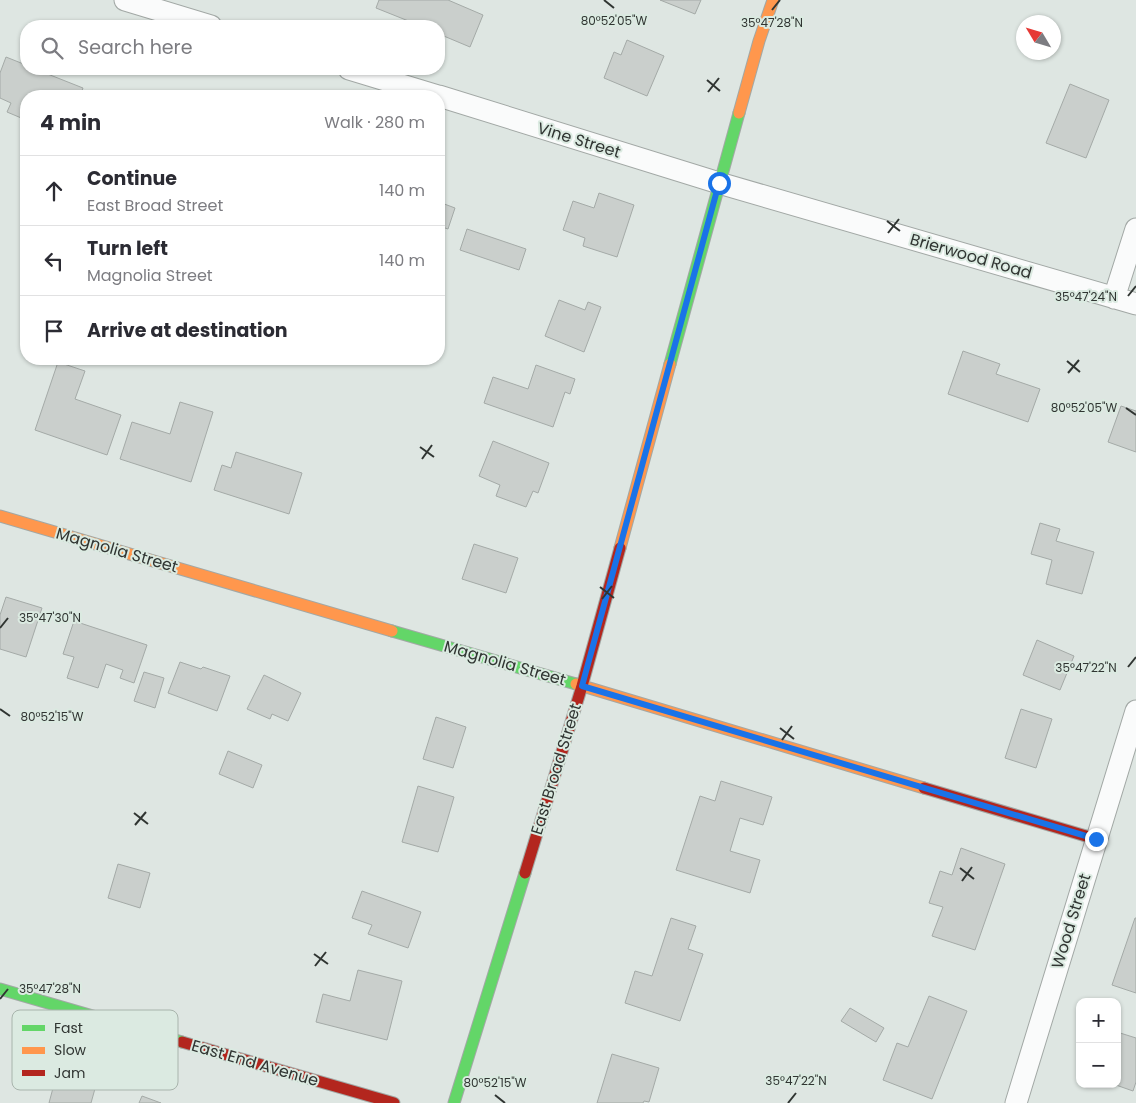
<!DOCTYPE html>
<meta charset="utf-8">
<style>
:root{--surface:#fff;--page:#f2f2f3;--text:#2b2b33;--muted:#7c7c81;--line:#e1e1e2}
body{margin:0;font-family:Poppins,sans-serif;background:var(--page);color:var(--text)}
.controls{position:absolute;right:15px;bottom:15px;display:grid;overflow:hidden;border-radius:10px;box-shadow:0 1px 4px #0004}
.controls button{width:45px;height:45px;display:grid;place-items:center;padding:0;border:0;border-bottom:1px solid var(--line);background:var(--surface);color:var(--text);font:25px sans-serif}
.compass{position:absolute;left:1016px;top:15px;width:45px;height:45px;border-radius:50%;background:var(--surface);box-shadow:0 1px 4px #0004;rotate:308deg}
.stop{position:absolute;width:15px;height:15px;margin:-11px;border:4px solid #1a73e8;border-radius:50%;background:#fff}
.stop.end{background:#1a73e8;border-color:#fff;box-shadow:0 1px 5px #0008}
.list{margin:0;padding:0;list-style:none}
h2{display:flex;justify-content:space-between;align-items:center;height:65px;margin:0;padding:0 20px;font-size:21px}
h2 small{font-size:16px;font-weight:400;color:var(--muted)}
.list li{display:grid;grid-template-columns:32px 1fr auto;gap:15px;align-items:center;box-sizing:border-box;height:70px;padding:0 20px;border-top:1px solid var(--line)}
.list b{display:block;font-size:19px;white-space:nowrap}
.list p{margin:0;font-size:16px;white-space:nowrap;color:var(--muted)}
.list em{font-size:16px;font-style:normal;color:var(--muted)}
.icon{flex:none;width:28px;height:28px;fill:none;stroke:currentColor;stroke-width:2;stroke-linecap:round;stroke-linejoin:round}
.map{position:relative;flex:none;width:1136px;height:1103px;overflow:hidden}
.search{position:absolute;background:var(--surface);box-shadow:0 1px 4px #0004;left:20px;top:20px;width:425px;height:55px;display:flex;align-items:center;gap:12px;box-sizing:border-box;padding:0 18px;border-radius:20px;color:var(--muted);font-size:19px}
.panel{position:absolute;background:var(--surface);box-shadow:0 1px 4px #0004;left:20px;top:90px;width:425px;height:275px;border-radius:20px}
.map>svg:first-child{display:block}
.building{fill:#cacfcc;stroke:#a4aaa7}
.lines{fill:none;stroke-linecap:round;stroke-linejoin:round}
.street-casing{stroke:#a2a8a5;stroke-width:23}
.fast-casing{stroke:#a2a8a5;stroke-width:13}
.slow-casing{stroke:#a2a8a5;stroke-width:13}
.jam-casing{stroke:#a2a8a5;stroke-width:13}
.street{stroke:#fafbfb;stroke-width:21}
.fast{stroke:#63d668;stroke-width:11}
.slow{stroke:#ff974d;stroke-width:11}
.jam{stroke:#b3261e;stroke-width:11}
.route{stroke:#1a73e8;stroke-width:6}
.ticks{fill:none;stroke:#303532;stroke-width:2}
.labels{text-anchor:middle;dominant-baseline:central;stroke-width:4;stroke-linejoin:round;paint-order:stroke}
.street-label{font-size:16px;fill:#303532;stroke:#dbeae1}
.key{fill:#dbeae1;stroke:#a8b4ac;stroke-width:1}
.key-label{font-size:14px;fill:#303532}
.ticks-label{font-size:12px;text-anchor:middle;fill:#303532;stroke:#dbeae1;stroke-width:4;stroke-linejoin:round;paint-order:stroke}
</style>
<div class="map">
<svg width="1136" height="1103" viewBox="0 0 1136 1103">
<rect width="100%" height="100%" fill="#dee6e2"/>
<path class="building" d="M379,0H448L483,15L470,47L439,34V26H421L376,8Z
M660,0H701L695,14Z
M627,40L664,56L647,96L604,78L614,52L621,55Z
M6,57L26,65V69H35L83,88L80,96H26V120L7,112L11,103L0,98V73Z
M1070,84L1109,100L1086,158L1046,143Z
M599,193L634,205L617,257L583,246L585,238L563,230L573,201L594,208Z
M439,202L455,208L448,229L439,226Z
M467,229L526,249L519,270L460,250Z
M559,300L585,310L588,302L601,307L584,352L545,336Z
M963,351L1000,364L996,374L1040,389L1028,422L948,394Z
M58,362L85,371L75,399L121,415L107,455L35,430Z
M536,365L575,379L570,394L565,392L553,427L484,403L493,377L528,389Z
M180,402L213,412L191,482L120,459L132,422L170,434Z
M1121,406L1136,411V452L1108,442Z
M493,441L549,463L538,493L533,491L526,507L496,496L500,485L479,476Z
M236,452L302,473L289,514L214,490L222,465L231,468Z
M1040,523L1060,529L1056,541L1094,552L1082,594L1046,584L1052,560L1031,554Z
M474,544L518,558L506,593L462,579Z
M6,597L42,608L26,657L0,649V615Z
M74,621L147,645L134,683L120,678L123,670L106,664L98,688L67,678L74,657L63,654Z
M1037,640L1074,656L1060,690L1023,675Z
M180,662L201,669L203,667L230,676L217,711L168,693Z
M144,672L164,678L155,708L134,701Z
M264,675L301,693L288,721L272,714L270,719L247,709Z
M1021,709L1052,719L1036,768L1005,758Z
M436,717L466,727L453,768L423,759Z
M228,751L262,765L253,788L219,774Z
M721,781L772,797L763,825L740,818L730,851L760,860L750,893L676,870L700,796L715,801Z
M418,786L454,797L438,852L402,842Z
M961,848L1005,864L975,950L932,936L943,907L929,903L940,871L952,875Z
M118,864L150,873L140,908L108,898Z
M362,891L421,912L408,948L368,934L372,925L352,918Z
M671,918L696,926L688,949L703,954L680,1021L625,1003L635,971L652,976Z
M1135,918H1136V993L1112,985Z
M358,970L402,981L387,1040L316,1022L323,994L350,1001Z
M929,996L967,1011L932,1099L883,1080L897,1043L908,1047Z
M850,1008L884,1028L876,1042L841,1021Z
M1117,1032L1136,1038V1082L1133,1091L1113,1084H1117Z
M612,1054L659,1068L649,1102L644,1101L643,1103H597Z
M57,1073L96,1085L91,1103H49Z
M142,1096L161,1103H139Z"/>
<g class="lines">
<defs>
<path id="street" d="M125,0L211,26
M349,69L438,96
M439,96L719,183L1136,304
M1114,298L1136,229
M1016,1103L1136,711"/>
<path id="fast" d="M670,364L739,113
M392,631L576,684
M0,989L182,1042
M454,1103L525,873"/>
<path id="slow" d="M739,113L759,41L773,0
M0,516L392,631
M620,548L670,364
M576,684L924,788"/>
<path id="jam" d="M924,788L1096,839
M525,873L582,686L620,548
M182,1042L394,1103"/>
</defs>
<use href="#street" class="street-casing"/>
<use href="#fast" class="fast-casing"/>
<use href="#slow" class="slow-casing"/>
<use href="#jam" class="jam-casing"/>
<use href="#street" class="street"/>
<use href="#fast" class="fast"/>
<use href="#slow" class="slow"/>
<use href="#jam" class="jam"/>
</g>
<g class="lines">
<path class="route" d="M719,183L582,686L1096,839"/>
</g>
<path class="ticks" d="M604,0L614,8M772,10L780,0M707,80L720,91M708,92L719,78M887,221L900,231M888,233L899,219M1128,296L1136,286M1067,361L1080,372M1068,373L1079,360M1126,408L1136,415M420,447L434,457M422,459L432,445M600,587L614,598M602,599L612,586M0,628L8,618M1128,667L1136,657M0,709L10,716M780,728L794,739M782,740L792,726M134,813L148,824M135,825L146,812M960,868L974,879M962,881L972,867M314,954L328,964M315,966L326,952M0,999L8,989M495,1095L505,1103M788,1103L796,1093"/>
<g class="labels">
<g class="street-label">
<text transform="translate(579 140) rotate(17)">Vine Street</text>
<text transform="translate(971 256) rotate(16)">Brierwood Road</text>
<text transform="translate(117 550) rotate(16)">Magnolia Street</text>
<text transform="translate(505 663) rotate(16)">Magnolia Street</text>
<text transform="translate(556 769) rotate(-73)">East Broad Street</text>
<text transform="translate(1071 921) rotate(-73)">Wood Street</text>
<text transform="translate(255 1063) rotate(16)">East End Avenue</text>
</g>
</g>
<rect x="12" y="1010" width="166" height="80" rx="8" class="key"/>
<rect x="22" y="1025" width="23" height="6" fill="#63d668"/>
<rect x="22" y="1047" width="23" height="7" fill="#ff974d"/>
<rect x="22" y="1070" width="23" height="6" fill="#b3261e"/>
<g class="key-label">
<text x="54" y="1033">Fast</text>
<text x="54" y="1055">Slow</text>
<text x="54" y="1078">Jam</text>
</g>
<g class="ticks-label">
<text x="614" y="25">80°52'05"W</text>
<text x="772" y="27">35°47'28"N</text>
<text x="1086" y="301">35°47'24"N</text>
<text x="1084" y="412">80°52'05"W</text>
<text x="50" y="622">35°47'30"N</text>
<text x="1086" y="672">35°47'22"N</text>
<text x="52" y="721">80°52'15"W</text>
<text x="50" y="993">35°47'28"N</text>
<text x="796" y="1085">35°47'22"N</text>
<text x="495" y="1087">80°52'15"W</text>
</g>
</svg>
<div class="controls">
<button>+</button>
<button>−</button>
</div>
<svg class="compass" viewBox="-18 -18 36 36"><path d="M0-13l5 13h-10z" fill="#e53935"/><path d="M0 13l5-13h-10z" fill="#7c7c81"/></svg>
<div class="stop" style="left:719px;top:183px"></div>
<div class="stop end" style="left:1096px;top:839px"></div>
<div class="search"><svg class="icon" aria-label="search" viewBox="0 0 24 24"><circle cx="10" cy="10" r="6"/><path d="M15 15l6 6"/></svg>Search here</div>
<section class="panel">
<h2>4 min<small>Walk · 280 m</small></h2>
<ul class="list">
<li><svg class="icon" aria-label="ahead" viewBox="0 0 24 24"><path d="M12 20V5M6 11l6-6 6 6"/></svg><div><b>Continue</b><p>East Broad Street</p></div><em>140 m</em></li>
<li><svg class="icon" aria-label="left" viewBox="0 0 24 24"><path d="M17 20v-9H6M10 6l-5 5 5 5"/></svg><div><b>Turn left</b><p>Magnolia Street</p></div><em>140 m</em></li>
<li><svg class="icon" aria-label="arrive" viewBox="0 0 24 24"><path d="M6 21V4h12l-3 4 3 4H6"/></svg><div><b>Arrive at destination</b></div></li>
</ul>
</section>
</div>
